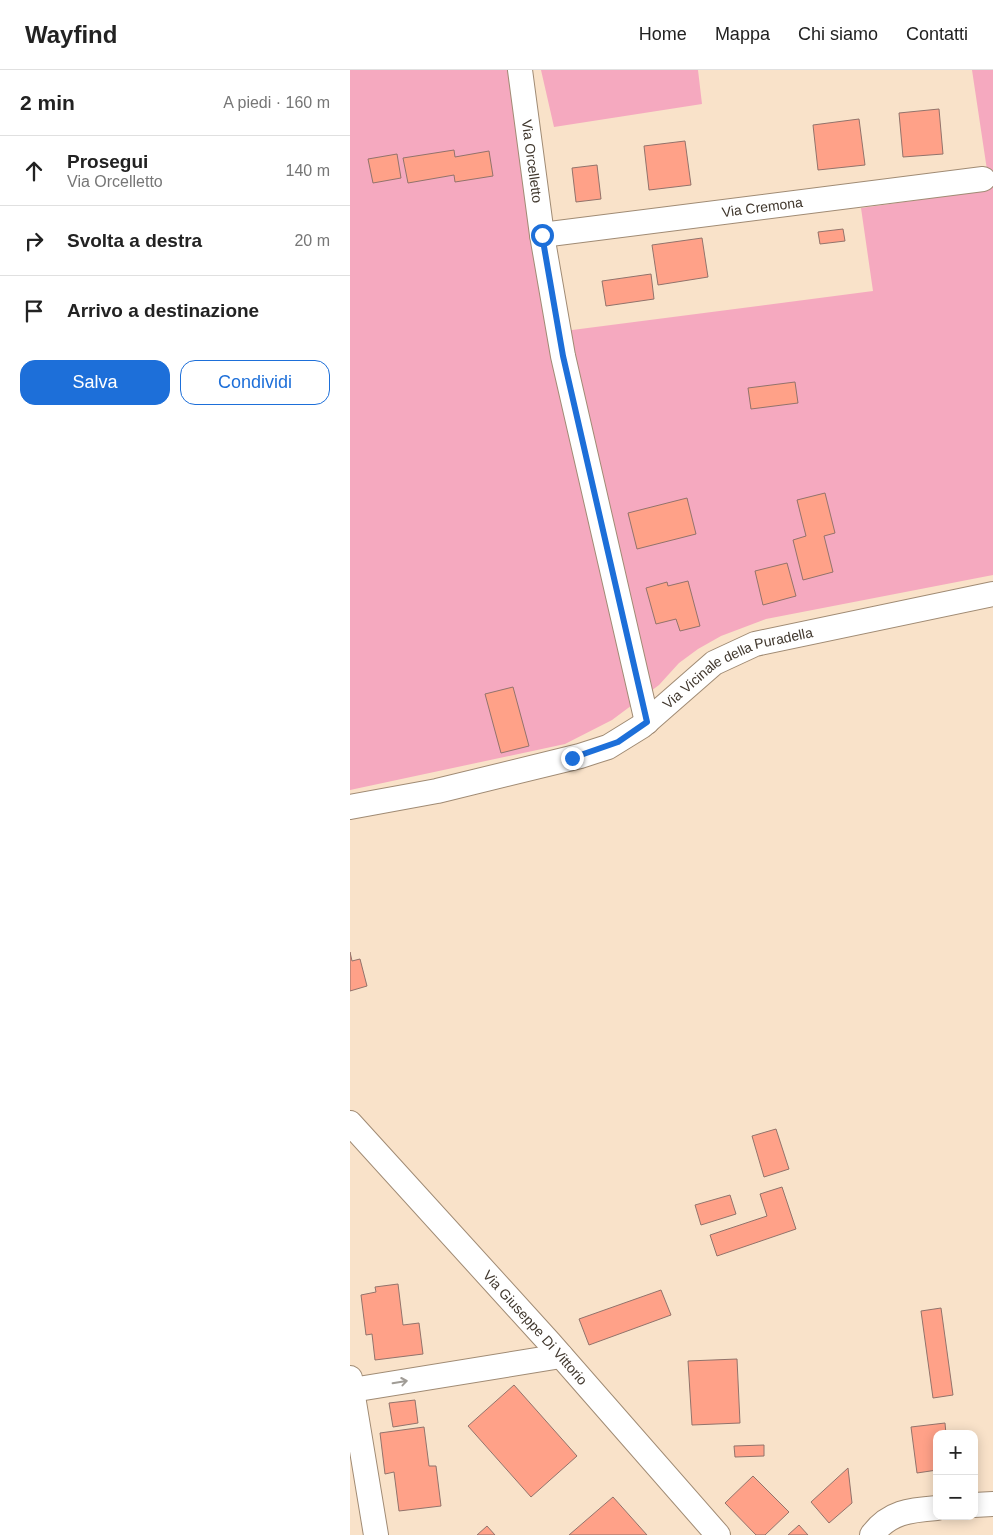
<!DOCTYPE html>
<html lang="it">
<meta charset="utf-8">
<style>
:root{--surface:#fff;--page:#f2f2f2;--text:#222;--muted:#767676;--line:#e0e0e0;--accent:#1d6fd9}
body{margin:0;font-family:Helvetica,sans-serif;background:var(--page);color:var(--text)}
.controls{position:absolute;right:15px;bottom:15px;display:grid;overflow:hidden;border-radius:10px;box-shadow:0 2px 12px #0003}
.controls button{width:45px;height:45px;display:grid;place-items:center;padding:0;border:0;border-bottom:1px solid var(--line);background:var(--surface);color:var(--text);font:25px sans-serif}
.stop{position:absolute;width:15px;height:15px;margin:-11px;border:4px solid #1d6fd9;border-radius:50%;background:#fff}
.stop.end{background:#1d6fd9;border-color:#fff;box-shadow:0 1px 5px #0008}
.list{margin:0;padding:0;list-style:none}
h2{display:flex;justify-content:space-between;align-items:center;height:65px;margin:0;padding:0 20px;font-size:21px}
h2 small{font-size:16px;font-weight:400;color:var(--muted)}
.list li{display:grid;grid-template-columns:32px 1fr auto;gap:15px;align-items:center;box-sizing:border-box;height:70px;padding:0 20px;border-top:1px solid var(--line)}
.list b{display:block;font-size:19px;white-space:nowrap}
.list p{margin:0;font-size:16px;white-space:nowrap;color:var(--muted)}
.list em{font-size:16px;font-style:normal;color:var(--muted)}
.actions{display:flex;gap:10px;padding:15px 20px}
.actions a{flex:1;padding:11px 0;border:1px solid var(--accent);border-radius:15px;text-align:center;font-size:18px;color:var(--accent)}
.actions .main{background:var(--accent);color:#fff}
.icon{flex:none;width:28px;height:28px;fill:none;stroke:currentColor;stroke-width:2;stroke-linecap:round;stroke-linejoin:round}
.map{position:relative;flex:none;width:643px;height:1465px;overflow:hidden}
header{display:flex;align-items:center;gap:30px;box-sizing:border-box;height:70px;padding:0 25px;background:var(--surface);border-bottom:1px solid var(--line)}
header strong{font-size:24px}
nav{display:flex;gap:28px;margin-inline-start:auto;font-size:18px}
main{display:flex}
aside{flex:1;background:var(--surface)}
.map>svg:first-child{display:block}
.green{fill:#f5a9bf}
.building{fill:#ffa188;stroke:#92736b}
.lines{fill:none;stroke-linecap:round;stroke-linejoin:round}
.street-casing{stroke:#a08b74;stroke-width:26}
.street{stroke:#fff;stroke-width:24}
.oneway{stroke:#a09c96}
.route{stroke:#1d6fd9;stroke-width:6}
.labels{text-anchor:middle;dominant-baseline:central;stroke-width:5;stroke-linejoin:round;paint-order:stroke}
.street-label{font-size:14px;fill:#41382e;stroke:#f9e2c9}
</style>
<header>
<strong>Wayfind</strong>
<nav><a>Home</a><a>Mappa</a><a>Chi siamo</a><a>Contatti</a></nav>
</header>
<main>
<aside>
<h2>2 min<small>A piedi · 160 m</small></h2>
<ul class="list">
<li><svg class="icon" aria-label="ahead" viewBox="0 0 24 24"><path d="M12 20V5M6 11l6-6 6 6"/></svg><div><b>Prosegui</b><p>Via Orcelletto</p></div><em>140 m</em></li>
<li><svg class="icon" aria-label="right" viewBox="0 0 24 24"><path d="M7 20v-9h11M14 6l5 5-5 5"/></svg><div><b>Svolta a destra</b></div><em>20 m</em></li>
<li><svg class="icon" aria-label="arrive" viewBox="0 0 24 24"><path d="M6 21V4h12l-3 4 3 4H6"/></svg><div><b>Arrivo a destinazione</b></div></li>
</ul>
<div class="actions"><a class="main">Salva</a><a>Condividi</a></div>
</aside>
<div class="map">
<svg width="643" height="1465" viewBox="0 0 643 1465">
<rect width="100%" height="100%" fill="#f9e2c9"/>
<path class="green" d="M0,0H159L199,263L523,221L511,138L640,120L622,0H643V505L416,549L371,566L348,579L329,593L309,615L262,650L215,674L0,720Z
M191,0H348L352,34L204,57Z"/>
<path class="building" d="M589,39L593,84L553,87L549,43Z
M509,49L515,95L468,100L463,55Z
M335,71L341,115L299,120L294,76Z
M104,80L105,87L139,81L143,106L105,112L104,105L58,113L53,88Z
M47,84L51,108L23,113L18,89Z
M247,95L251,129L226,132L222,98Z
M493,159L495,171L470,174L468,162Z
M352,168L358,207L308,215L302,175Z
M301,204L304,229L256,236L252,211Z
M445,312L448,333L401,339L398,318Z
M475,423L485,463L474,466L483,502L453,510L443,470L456,466L447,430Z
M337,428L346,464L287,479L278,443Z
M437,493L446,526L413,535L405,501Z
M338,511L350,556L330,561L326,549L306,554L296,518L317,512L318,516Z
M163,617L179,676L151,683L135,624Z
M0,882L2,891L10,889L17,916L0,921Z
M426,1059L439,1099L414,1107L402,1066Z
M432,1117L446,1159L367,1186L360,1165L417,1146L410,1124Z
M380,1125L386,1144L351,1155L345,1135Z
M48,1214L53,1255L69,1253L73,1284L25,1290L22,1264L16,1265L11,1225L26,1222L25,1217Z
M311,1220L321,1245L239,1275L229,1249Z
M591,1238L603,1325L583,1328L571,1241Z
M387,1289L390,1353L342,1355L338,1291Z
M164,1315L227,1386L181,1427L118,1356Z
M65,1330L68,1353L43,1357L39,1333Z
M595,1353L596,1364H587V1400L567,1403L561,1357Z
M74,1357L79,1396H86L91,1436L49,1441L44,1402L35,1404L30,1363Z
M414,1375V1386L385,1387L384,1376Z
M498,1398L502,1433L479,1453L461,1432Z
M403,1406L439,1442L415,1465H406L375,1433Z
M263,1427L297,1465H219Z
M449,1455L458,1465H438Z
M137,1456L145,1465H127Z"/>
<g class="lines">
<defs>
<g id="street">
<path id="s1" d="M170,0L192,165L213,286L297,652"/>
<path id="s2" d="M192,165L633,109"/>
<path id="s3" d="M0,737L87,721L230,686L258,677L292,656L364,593L405,574L643,524"/>
<path id="s4" d="M0,1053L199,1272L368,1465"/>
<path d="M0,1308L26,1465"/>
<path d="M2,1320L211,1286"/>
<path d="M624,1435L643,1434"/>
<path d="M522,1465C539,1442 560,1440 587,1438"/>
</g>
</defs>
<use href="#street" class="street-casing"/>
<use href="#street" class="street"/>
</g>
<defs><path id="oneway-shaft" d="M-6 0H5M1.5-3L5.5 0L1.5 3" fill="none" stroke-width="1.6" stroke-linecap="round" stroke-linejoin="round" transform="scale(1.25)"/></defs>
<use class="oneway" href="#oneway-shaft" transform="translate(50 1312) rotate(-9)"/>
<g class="lines">
<path class="route" d="M192,165L213,286L297,652L268,672L222,688"/>
</g>
<g class="labels">
<g class="street-label">
<text stroke="none"><textPath href="#s1" startOffset="92">Via Orcelletto</textPath></text>
<text stroke="none"><textPath href="#s2" startOffset="222">Via Cremona</textPath></text>
<text stroke="none"><textPath href="#s3" startOffset="420">Via Vicinale della Puradella</textPath></text>
<text stroke="none"><textPath href="#s4" startOffset="276">Via Giuseppe Di Vittorio</textPath></text>
</g>
</g>
</svg>
<div class="controls">
<button>+</button>
<button>−</button>
</div>
<div class="stop" style="left:192px;top:165px"></div>
<div class="stop end" style="left:222px;top:688px"></div>
</div>
</main>
